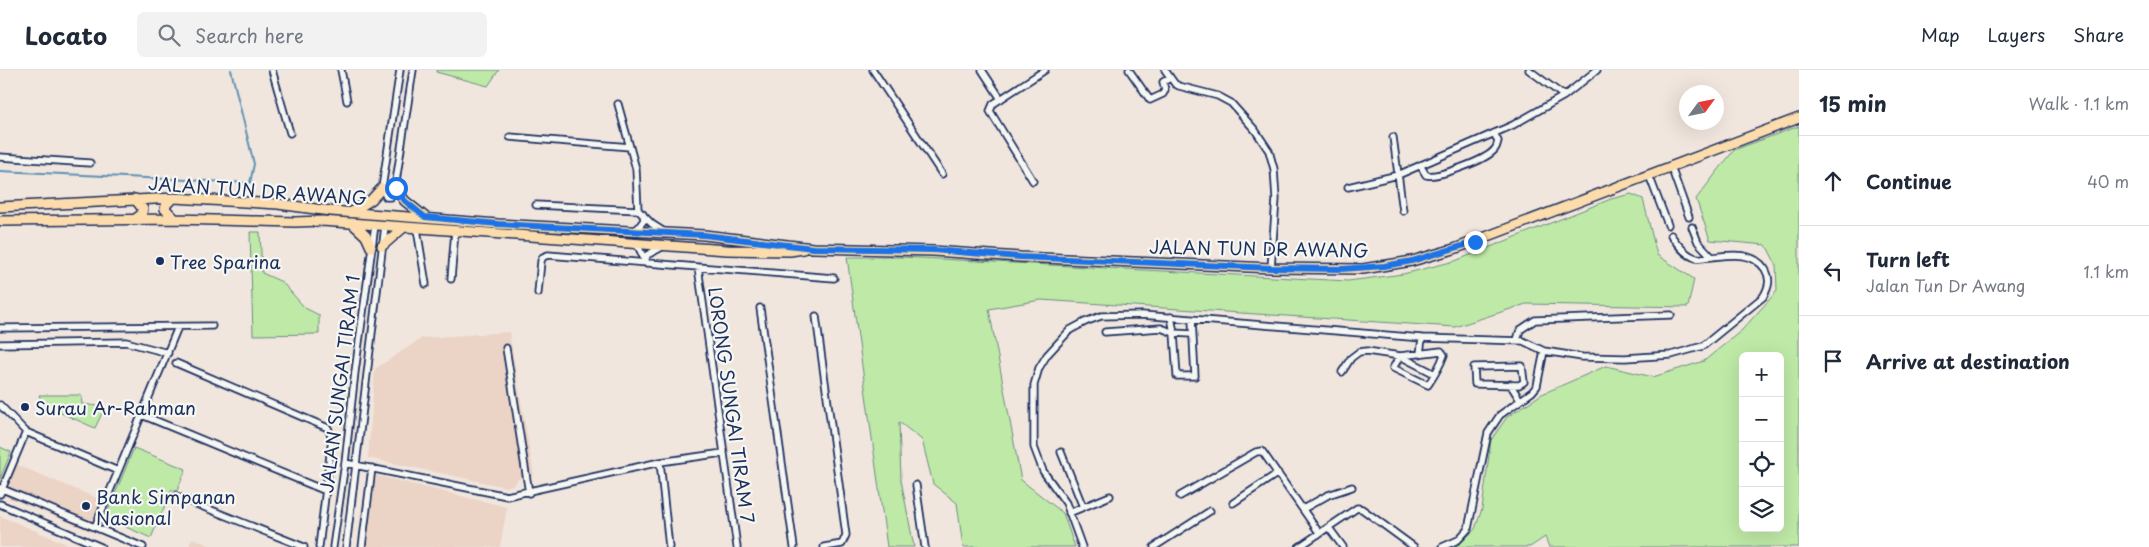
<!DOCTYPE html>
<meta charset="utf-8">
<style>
:root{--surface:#fff;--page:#f2f2f3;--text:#1f2937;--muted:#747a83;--line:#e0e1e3}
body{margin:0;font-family:"Playpen Sans",sans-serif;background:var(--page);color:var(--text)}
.controls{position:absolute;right:15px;bottom:15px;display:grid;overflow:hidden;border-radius:8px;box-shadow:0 5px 20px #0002}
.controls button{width:45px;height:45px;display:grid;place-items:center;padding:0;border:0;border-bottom:1px solid var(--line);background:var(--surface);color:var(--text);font:25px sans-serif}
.compass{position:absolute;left:1679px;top:15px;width:45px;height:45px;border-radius:50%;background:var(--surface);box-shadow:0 5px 20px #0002;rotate:57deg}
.stop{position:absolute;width:15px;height:15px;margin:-11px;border:4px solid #1a73e8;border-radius:50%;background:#fff}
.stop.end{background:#1a73e8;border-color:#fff;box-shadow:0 1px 5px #0008}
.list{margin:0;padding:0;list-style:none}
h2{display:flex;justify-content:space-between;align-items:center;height:65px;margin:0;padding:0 20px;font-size:21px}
h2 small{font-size:16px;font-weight:400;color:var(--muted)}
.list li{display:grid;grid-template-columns:32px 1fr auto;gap:15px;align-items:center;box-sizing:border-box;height:90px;padding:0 20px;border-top:1px solid var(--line)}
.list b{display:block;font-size:19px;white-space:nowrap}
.list p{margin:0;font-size:16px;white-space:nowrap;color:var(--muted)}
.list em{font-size:16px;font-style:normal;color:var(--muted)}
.icon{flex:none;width:28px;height:28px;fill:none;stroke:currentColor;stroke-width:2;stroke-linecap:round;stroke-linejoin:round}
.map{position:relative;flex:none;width:1799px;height:477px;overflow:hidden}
header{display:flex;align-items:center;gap:30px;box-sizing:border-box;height:70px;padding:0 25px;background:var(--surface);border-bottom:1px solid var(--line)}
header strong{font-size:24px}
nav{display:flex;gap:28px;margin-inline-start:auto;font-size:18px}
.search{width:350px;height:45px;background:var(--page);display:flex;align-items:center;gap:12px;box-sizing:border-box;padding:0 18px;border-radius:8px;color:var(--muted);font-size:19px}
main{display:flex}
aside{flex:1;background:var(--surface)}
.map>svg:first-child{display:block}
.built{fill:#ebd3c6}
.green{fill:#bee9a6;stroke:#6c8c82;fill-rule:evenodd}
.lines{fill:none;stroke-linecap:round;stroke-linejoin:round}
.stream{stroke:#5f92b4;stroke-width:2}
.street-casing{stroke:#1b2f5e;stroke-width:9}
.primary-casing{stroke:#1b2f5e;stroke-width:12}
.street{stroke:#f6f6f2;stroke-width:5.5}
.primary{stroke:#fcdcac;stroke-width:9}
.route{stroke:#1a73e8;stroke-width:6}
.poi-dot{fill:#1b2f5e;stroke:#f6f6f2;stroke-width:2}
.labels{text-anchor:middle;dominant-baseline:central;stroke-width:4.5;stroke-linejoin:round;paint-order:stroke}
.street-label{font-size:18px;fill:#1b2f5e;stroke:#f6f6f2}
.poi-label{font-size:18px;fill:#1b2f5e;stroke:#f6f6f2;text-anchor:start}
</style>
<header>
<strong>Locato</strong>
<div class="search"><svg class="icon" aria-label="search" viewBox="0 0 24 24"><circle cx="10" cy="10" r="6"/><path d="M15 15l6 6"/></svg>Search here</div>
<nav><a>Map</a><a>Layers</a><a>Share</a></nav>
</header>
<main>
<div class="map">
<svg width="1799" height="477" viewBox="0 0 1799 477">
<rect width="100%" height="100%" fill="#f1e6de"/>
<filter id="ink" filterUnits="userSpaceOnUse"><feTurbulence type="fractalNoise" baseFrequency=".02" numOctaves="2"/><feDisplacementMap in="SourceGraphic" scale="10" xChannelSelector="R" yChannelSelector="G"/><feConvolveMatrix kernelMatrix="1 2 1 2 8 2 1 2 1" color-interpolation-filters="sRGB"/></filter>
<g filter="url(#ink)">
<path class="built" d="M509,262L534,405L518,409L515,414L506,417L368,388L375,299L422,268Z
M10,392L111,434L99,465L0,424V416Z
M374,405L507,437L500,477H365Z
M0,446L74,477H0Z
M192,468L200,471L213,477H189Z"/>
<path class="green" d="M437,0H499L488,16L436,2Z
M1799,56V477H1549L1545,467L1530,477H1454L1463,471L1475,459L1482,439L1491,370L1507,347L1542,324L1606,296L1653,307L1704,291L1742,260L1777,221L1776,194L1766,175L1710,170L1696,129L1734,80ZM1743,286H1780V458H1743Z
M1631,124L1643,129L1657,185L1694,209L1688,237L1526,234L1455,257L1041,230L989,239L1021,410L1063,443L1075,477H963L957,433L933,414L922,370L899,352L901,410L914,477H887L847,187H902L1348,211L1403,204L1455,191L1611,129Z
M250,162H260L262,203L282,212L305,238L319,245V264L253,265Z
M39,325H81L82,334L105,337L95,358L43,335Z
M0,377L11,382L0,409Z
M134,378L186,399L177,421L172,419L151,468L105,448Z"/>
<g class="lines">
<path class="stream" d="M0,101L250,113L254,94L231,0"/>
<defs>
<path id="street" d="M272,0L290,63
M341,0L347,31
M400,0L382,118L386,127H391L395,118L413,0
M873,0L942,104
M982,0L1001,29
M1129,0L1150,30L1163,24L1165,20L1163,12L1170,8
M1165,0L1175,14L1179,16L1218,26L1231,33L1255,60L1269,81L1274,99L1276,129L1271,198
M1529,0L1564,26
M618,34L636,99L638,140L652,154L663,161
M510,67L630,77
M1393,67L1403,141
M0,87L90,93
M1420,95L1426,105C1438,108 1487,90 1495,79C1497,77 1497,74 1498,71L1494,63
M1671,97L1689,147
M1649,105L1668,155
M1033,111L990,41L993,34L1045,0
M1348,117L1398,105L1513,55L1564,26L1597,0
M536,135L638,140
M1692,157L1698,172L1712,187
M417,159L426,214
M634,160L638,158L644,150L643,144
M635,174L639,178L645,191
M645,193L647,185L664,176
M698,197L737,477
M451,209L455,161
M538,223L541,191L543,187L548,185L834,208
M760,238L794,477
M816,246L846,465L842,474L824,477
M1171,247L1174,263L1177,306H1195L1192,250
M0,258L212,256
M1105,262L1161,258L1174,263L1191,264
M1517,270L1520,260L1535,250L1671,245
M0,274L126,272L168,283
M506,278L529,423
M1420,284L1422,268
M176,293L328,358L332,368L319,477
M1522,296L1524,312L1519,315L1475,314L1474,297Z
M1342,302L1351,288L1359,282L1367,281L1400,286L1441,281L1444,285C1440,296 1434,306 1428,315L1393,298L1400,286L1435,304
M1510,314L1520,330
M0,335L26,362L118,401
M142,345L326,421
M1061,382L1083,437
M660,392L669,477
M345,393L507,426L660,392L723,383
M916,415L925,477
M0,418L143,477
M0,424L26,362
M176,426L304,477
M1180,426L1256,382L1262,381L1320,464
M1233,433L1278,403
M0,434L101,477
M1303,439L1328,425L1352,417
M1069,443L1110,426
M95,457L178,257
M1329,458L1343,477
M333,477L345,393L355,302L375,155
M346,477L385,156
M362,477L372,398
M1082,477L1066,433L1043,401L1034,377V315L1039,298L1047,285L1070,260L1085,252L1101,246L1142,245L1422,268L1523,271L1544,281L1582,287L1625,288L1671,285L1703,276L1763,227C1769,217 1771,209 1765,199C1753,181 1730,185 1712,187C1707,187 1701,189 1696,188C1685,185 1677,174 1671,165
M1154,477L1210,441
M1299,477L1357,438L1362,439L1414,477
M1442,477L1458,470L1468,459L1488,363L1500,345L1532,322L1537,316L1544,281"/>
<path id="primary" d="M395,118L405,131L425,147
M174,128L167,133L165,139L175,149
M0,137L174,128L278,134L331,141L498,154L704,165L813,178L933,181L1020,187L1271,198L1363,199L1412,191L1454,179L1799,48
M353,141L371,130L382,118
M134,150L141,145L143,139L135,129
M0,151L175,149L295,152L322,151L727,180L790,181L803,179
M352,153L366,166L371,177
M382,176L404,157"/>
</defs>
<use href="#street" class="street-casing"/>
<use href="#primary" class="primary-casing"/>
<use href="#street" class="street"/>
<use href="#primary" class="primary"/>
</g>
</g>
<g class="lines" filter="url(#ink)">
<path class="route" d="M396,118L405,131L425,147L498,154L704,165L813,178L933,180L1020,187L1272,198L1341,199L1384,196L1412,191L1475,172"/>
</g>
<g class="poi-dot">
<circle cx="160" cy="191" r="5"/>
<circle cx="25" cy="337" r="5"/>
<circle cx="86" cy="436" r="5"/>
</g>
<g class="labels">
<g class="street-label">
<text transform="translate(258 120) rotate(4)">JALAN TUN DR AWANG</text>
<text transform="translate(1259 178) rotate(1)">JALAN TUN DR AWANG</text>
<text transform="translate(339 314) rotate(-83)">JALAN SUNGAI TIRAM 1</text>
<text transform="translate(732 335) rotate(82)">LORONG SUNGAI TIRAM 7</text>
</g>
<g class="poi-label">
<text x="170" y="191">Tree Sparina</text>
<text x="35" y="337">Surau Ar-Rahman</text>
<text x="96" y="426">Bank Simpanan<tspan x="96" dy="21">Nasional</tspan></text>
</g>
</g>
</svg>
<div class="controls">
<button>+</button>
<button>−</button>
<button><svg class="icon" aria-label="locate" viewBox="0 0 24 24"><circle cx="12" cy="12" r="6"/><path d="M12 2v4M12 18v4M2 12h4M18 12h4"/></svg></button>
<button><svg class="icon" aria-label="layers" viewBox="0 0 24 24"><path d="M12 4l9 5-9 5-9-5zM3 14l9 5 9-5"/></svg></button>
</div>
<svg class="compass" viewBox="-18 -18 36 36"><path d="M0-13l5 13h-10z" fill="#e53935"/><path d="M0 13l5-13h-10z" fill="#747a83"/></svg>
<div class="stop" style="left:396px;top:118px"></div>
<div class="stop end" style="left:1475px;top:172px"></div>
</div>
<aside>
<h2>15 min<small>Walk · 1.1 km</small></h2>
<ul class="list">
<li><svg class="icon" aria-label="ahead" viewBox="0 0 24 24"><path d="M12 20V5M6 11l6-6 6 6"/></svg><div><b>Continue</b></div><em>40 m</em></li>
<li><svg class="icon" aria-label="left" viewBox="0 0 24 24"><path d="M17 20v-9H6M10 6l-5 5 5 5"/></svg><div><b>Turn left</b><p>Jalan Tun Dr Awang</p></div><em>1.1 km</em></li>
<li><svg class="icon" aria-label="arrive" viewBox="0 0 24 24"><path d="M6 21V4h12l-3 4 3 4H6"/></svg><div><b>Arrive at destination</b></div></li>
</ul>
</aside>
</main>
